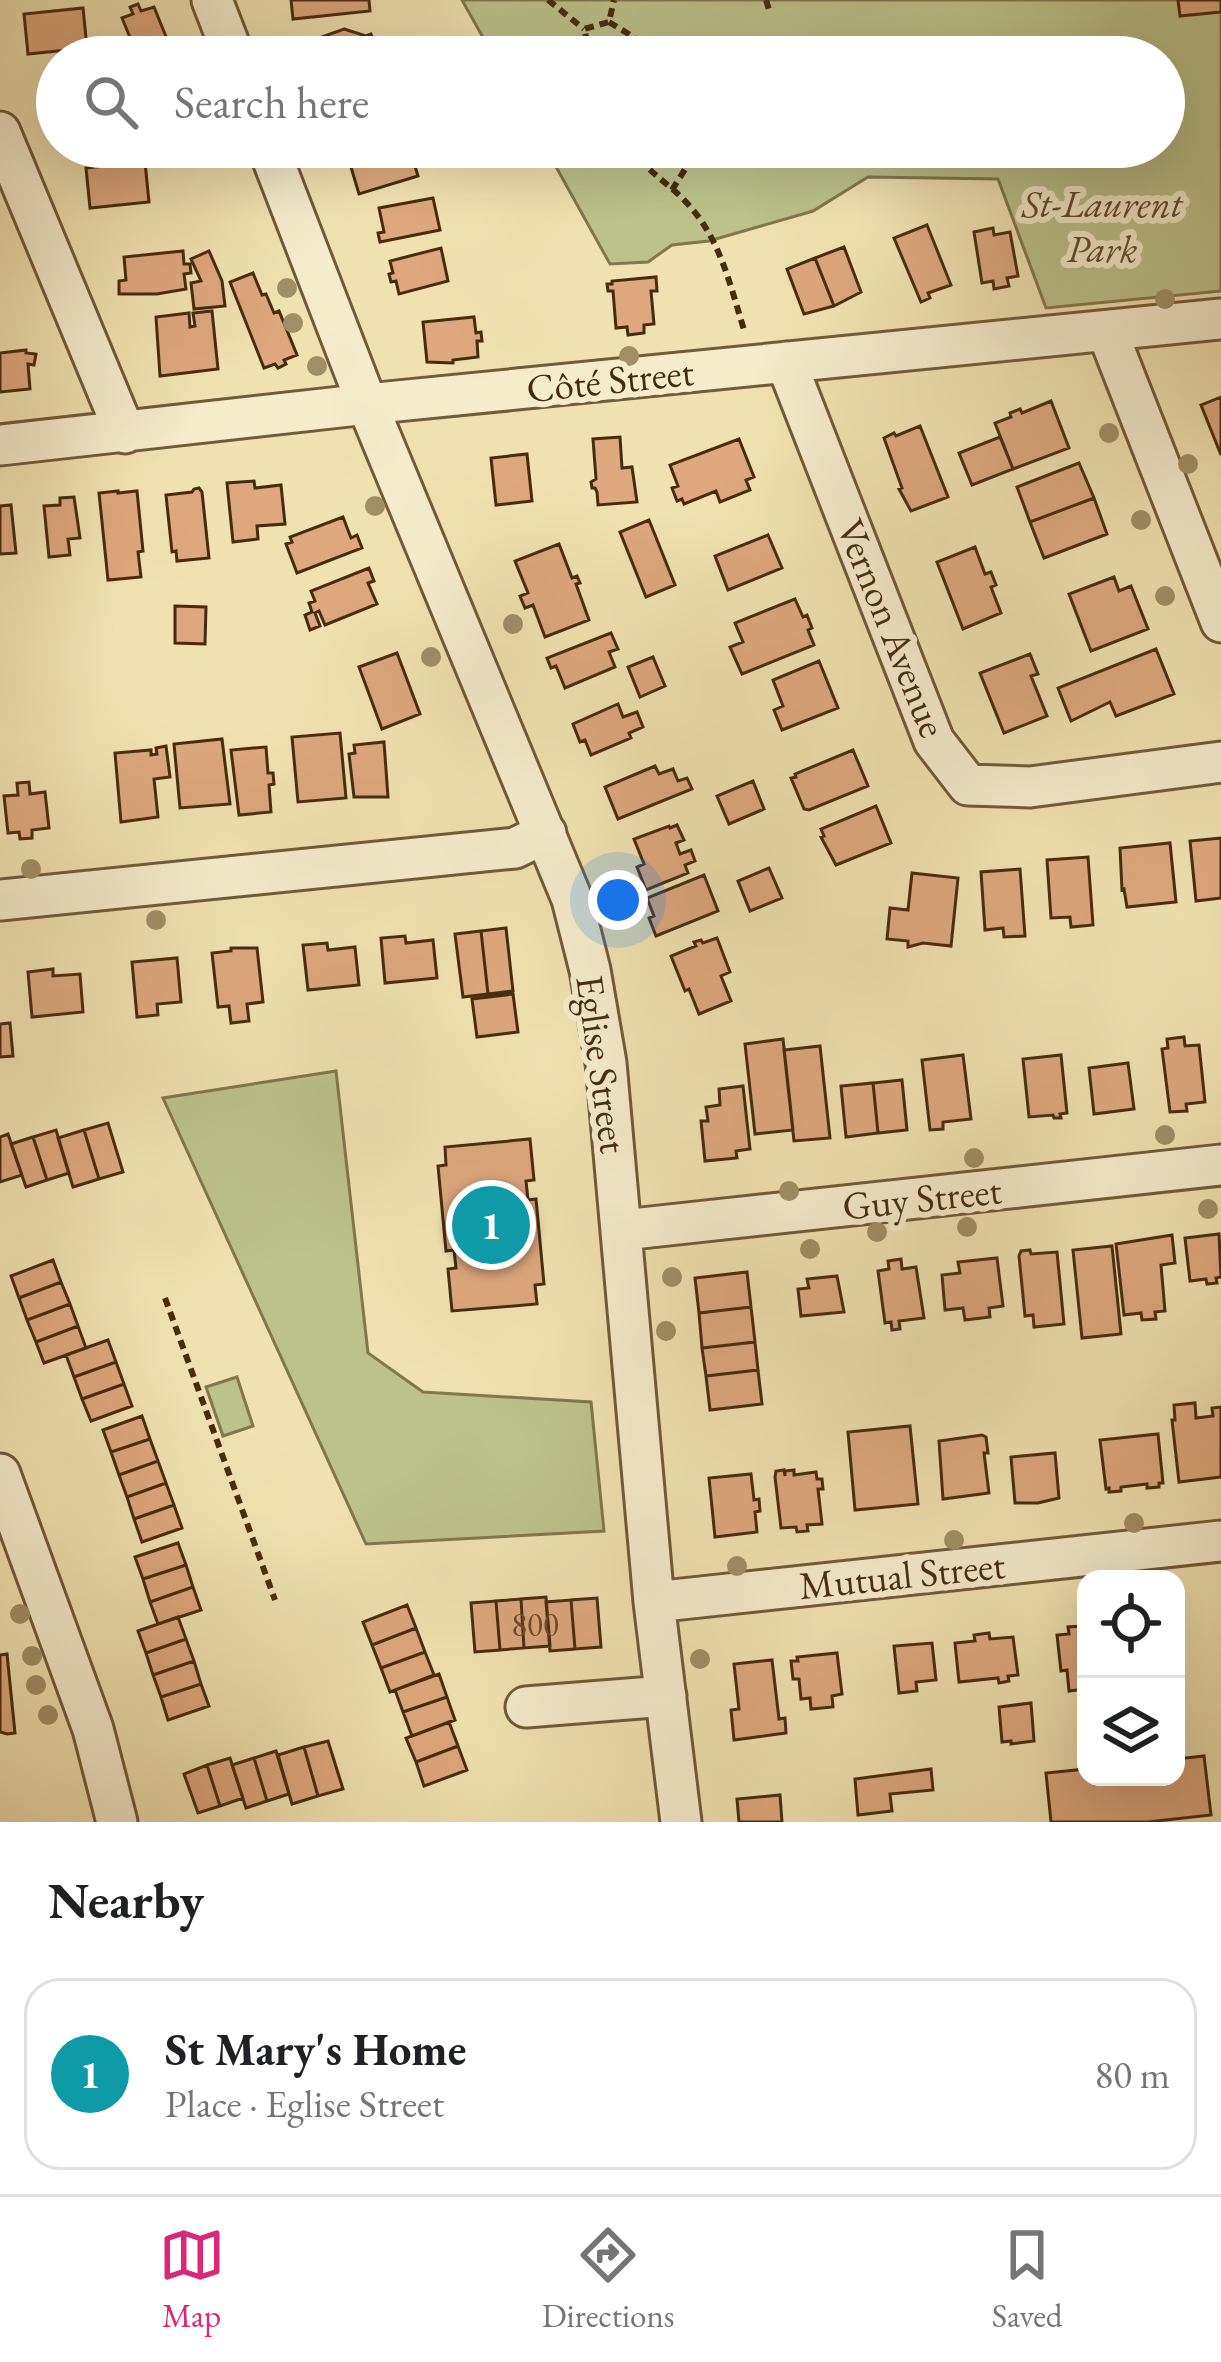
<!DOCTYPE html>
<meta charset="utf-8">
<style>
:root{--surface:#fff;--page:#f2f2f2;--text:#202124;--muted:#757577;--line:#e0e0e0;--accent:#db2777}
body{margin:0;font-family:"EB Garamond",serif;background:var(--page);color:var(--text)}
.controls{position:absolute;right:36px;bottom:36px;display:grid;overflow:hidden;border-radius:24px;box-shadow:0 12px 48px #0002}
.controls button{width:108px;height:108px;display:grid;place-items:center;padding:0;border:0;border-bottom:3px solid var(--line);background:var(--surface);color:var(--text);font:60px sans-serif}
.you{position:absolute;left:618px;top:900px;width:42px;height:42px;margin:-30px;border:9px solid #fff;border-radius:50%;background:#1a73e8;box-shadow:0 0 0 18px #1a73e833}
.badge{display:grid;place-items:center;width:78px;height:78px;border-radius:50%;background:var(--accent);color:#fff;font-size:39px;font-weight:700}
.pin{position:absolute;translate:-50% -50%;border:6px solid #fff;box-shadow:0 3px 12px #0006}
.list{margin:0;padding:0;list-style:none}
h2{display:flex;justify-content:space-between;align-items:center;height:156px;margin:0;padding:0 48px;font-size:51px}
h2 small{font-size:39px;font-weight:400;color:var(--muted)}
.list li{display:grid;grid-template-columns:78px 1fr auto;gap:36px;align-items:center;box-sizing:border-box;height:192px;margin:0 24px 24px;padding:0 24px;border:3px solid var(--line);border-radius:36px}
.list b{display:block;font-size:45px;white-space:nowrap}
.list p{margin:0;font-size:39px;white-space:nowrap;color:var(--muted)}
.list em{font-size:39px;font-style:normal;color:var(--muted)}
.icon{flex:none;width:66px;height:66px;fill:none;stroke:currentColor;stroke-width:2;stroke-linecap:round;stroke-linejoin:round}
.map{position:relative;flex:none;width:1221px;height:1822px;overflow:hidden}
.search{position:absolute;background:var(--surface);box-shadow:0 12px 48px #0002;left:36px;right:36px;top:36px;height:132px;display:flex;align-items:center;gap:30px;box-sizing:border-box;padding:0 42px;border-radius:66px;color:var(--muted);font-size:45px}
.sheet{height:372px;background:var(--surface)}
nav{display:flex;justify-content:space-around;align-items:center;box-sizing:border-box;height:168px;border-top:3px solid var(--line);background:var(--surface);font-size:33px;color:var(--muted)}
nav a{display:grid;justify-items:center;gap:6px}
nav .on{color:var(--accent)}
.map>svg:first-child{display:block}
.green{fill:#bcc28a;stroke:#82764c;stroke-width:3}
.building{fill:#dea77d;stroke:#482b0f;stroke-width:3}
.lines{fill:none;stroke-linecap:round;stroke-linejoin:round}
.minor-casing{stroke:#725937;stroke-width:45}
.path{stroke:#482b0f;stroke-width:6;stroke-dasharray:9 6;stroke-linecap:butt}
.minor{stroke:#f5eccc;stroke-width:39}
.tree{fill:#a08e65}
.labels{text-anchor:middle;dominant-baseline:central;stroke-width:12;stroke-linejoin:round;paint-order:stroke}
.number-label{font-size:33px;fill:#6e4a2a}
.park-label{font-size:39px;font-style:italic;fill:#5f4928;stroke:#f5eccc}
.street-label{font-size:39px;fill:#482b0f;stroke:#f5eccc}
</style>
<div class="map">
<svg width="1221" height="1822" viewBox="0 0 1221 1822">
<rect width="100%" height="100%" fill="#f0e2b0"/>
<filter id="stains"><feTurbulence type="fractalNoise" baseFrequency=".00167" numOctaves="4"/><feColorMatrix values="0 0 0 0 .2 0 0 0 0 .09 0 0 0 0 .02 0 0 0 .5 -.17"/></filter>
<radialGradient id="worn" r=".72"><stop offset=".6" stop-color="#630" stop-opacity="0"/><stop offset="1" stop-color="#630" stop-opacity=".3"/></radialGradient>
<path class="green" d="M462,0H1221V291L1046,308L998,179L868,177L813,211L709,241L672,245L648,262L610,264L545,147H1164V57H494Z
M336,1071L368,1353L423,1392L591,1402L604,1531L366,1544L163,1098Z
M237,1377L253,1426L223,1436L206,1387Z"/>
<path class="building" d="M291,0H369L370,11L293,19Z
M1178,0H1221V12L1180,16Z
M138,4L141,11L154,7L169,44L173,42L177,52L172,54L174,57H138L122,18L133,14L130,7Z
M83,8L87,48L28,54L24,14Z
M344,29L366,36L371,34L374,42L378,40L380,46L376,48L379,57H308L313,56L308,42Z
M369,147H388L390,153L405,149L410,165L414,163L418,176L359,194L347,154Z
M457,147H493L495,161L459,165Z
M145,162L149,202L90,208L86,168Z
M433,198L440,230L380,242L378,233L384,232L379,208Z
M927,225L951,285L928,293L930,298L921,302L894,238Z
M993,228L994,235L1010,232L1018,276L1007,278L1009,286L994,289L993,281L982,283L974,232Z
M844,247L861,292L834,306L815,258Z
M441,248L448,281L399,294L396,281L391,282L389,274L393,273L390,261Z
M183,251L184,264H190L191,273L184,274L186,289L157,294H119V281L126,280L124,257Z
M209,251L222,281L225,306L194,309L191,283L201,281L191,259Z
M815,258L834,306L804,314L787,269Z
M253,273L262,295L266,294L274,313L279,311L297,355L284,360L286,364L278,368L275,364L264,368L230,282Z
M656,277L657,291H651L654,324L644,325V333L628,335L627,327L616,328L613,291H608L607,284H612V281Z
M212,311L218,369L160,376L156,317L189,313L190,327L195,326L193,313Z
M474,317L476,333L481,332L482,341H477L478,357L453,360V363L427,362L423,322Z
M26,350V353L36,354L34,365L28,364L30,389L0,392V353Z
M1221,397V455L1201,405Z
M1051,401L1069,448L1013,469L995,423L1011,417L1010,413L1020,409L1022,413Z
M920,426L948,497L911,511L899,489L902,488L884,438L894,433L896,436Z
M620,437L622,468L632,467L637,502L598,505L597,492L595,488H592L591,482L596,479L593,439Z
M1000,437L1013,469L972,485L959,453Z
M739,439L754,477L746,480L750,490L720,502L716,491L684,504L682,499L677,501L672,488L678,486L670,465Z
M527,454L532,501L496,505L491,458Z
M1079,463L1094,498L1030,522L1017,487Z
M254,481L255,488L281,485L285,524L257,526L258,539L233,542L227,483Z
M199,488L202,492L209,558L177,561L176,551L172,552L166,495L192,492L194,489Z
M118,491V493L137,491L143,551L138,552L141,577L108,580L99,493Z
M74,497L80,538L68,539L70,555L49,557L44,506L60,505V498Z
M1094,498L1107,534L1044,558L1030,522Z
M11,505L16,553L0,554V506Z
M343,517L351,538L357,535L362,548L297,573L286,544L292,542L290,537Z
M649,520L675,585L646,597L620,532Z
M768,535L782,568L728,590L715,556Z
M559,544L572,578L577,576L580,583L576,584L589,620L545,637L533,605L525,608L520,596L528,593L515,561Z
M975,547L985,574L991,572L996,585L991,587L1001,613L963,629L937,562Z
M369,568L374,581L368,583L377,604L325,625L319,611L315,613L320,626L310,630L305,615L312,612L309,603L315,601L311,591Z
M1114,577L1119,591L1131,586L1148,629L1091,651L1069,594Z
M795,599L803,617L807,615L812,628L808,630L814,645L742,674L730,647L743,642L735,623Z
M175,606L206,607L205,644L175,643Z
M611,633L618,649L609,652L615,667L565,688L556,666L551,668L547,658Z
M1156,649L1174,694L1116,716L1110,702L1071,721L1058,688Z
M397,653L420,714L382,729L359,667Z
M1030,654L1038,674L1031,676L1047,716L1004,733L980,673Z
M653,657L665,686L640,697L628,667Z
M819,661L838,708L782,730L774,710L783,706L773,680Z
M618,704L623,717L637,712L643,727L629,733L631,738L591,755L585,740L580,742L573,724Z
M340,733L346,798L298,802L292,737Z
M222,739L230,804L180,808L174,744Z
M384,742L388,797H354L349,754L355,753L354,745Z
M166,746L170,777L154,779L158,817L121,822L115,753L151,750V755L157,754L156,748Z
M266,747L268,773H273L274,784L269,785L271,812L239,815L231,750Z
M853,750L868,786L809,810L804,809L791,778L796,777L795,774Z
M655,766L659,774L673,769L678,781L687,778L692,789L618,819L605,787Z
M753,781L764,809L729,824L717,796Z
M29,782L30,794L45,792L49,828L32,830V838L20,839L19,832L8,833L4,796L18,795L17,783Z
M876,806L891,843L836,865L821,837L824,836L821,829Z
M677,825L684,840L676,843L680,854L691,850L695,861L685,865L688,873L646,890L637,867L644,864L634,839L669,826L670,828Z
M1221,838V898L1196,901L1190,841Z
M1170,843L1176,902L1127,907L1124,889L1122,890L1120,848Z
M1088,857L1093,925L1071,927L1070,917L1051,918L1047,860Z
M769,868L782,898L750,911L738,881Z
M1020,869L1025,936L1004,937L1003,928L985,930L981,872Z
M912,873L958,878L951,946L923,943L908,947V941L887,939L890,908L908,910Z
M704,875L718,911L656,936L649,918L654,916L647,898Z
M506,928L513,991L488,994L481,931Z
M481,931L488,994L463,997L455,934Z
M405,936L406,943L433,940L437,978L385,983L381,938Z
M717,938L730,972L721,976L731,1001L699,1014L689,989L685,991L671,956L696,946L694,942L701,940L703,943Z
M327,943L328,950L355,947L359,985L308,990L303,945Z
M231,948H257L263,1002L247,1004L249,1021L231,1023L229,1006L218,1007L212,953L231,951Z
M177,958L181,1002L157,1004L158,1015L137,1017L132,962Z
M53,969V976L80,974L83,1012L32,1017L28,972Z
M513,994L518,1032L477,1037L472,999Z
M10,1023L13,1056L0,1057V1024Z
M1184,1037L1185,1046L1199,1045L1205,1102L1186,1104L1187,1111L1170,1112L1162,1049L1168,1048L1167,1039Z
M783,1039L793,1130L755,1134L745,1044Z
M820,1046L830,1138L794,1141L784,1050Z
M963,1055L971,1119L943,1122V1129L930,1130L922,1060Z
M1061,1055L1067,1113L1060,1114L1061,1118H1054L1053,1115L1029,1117L1023,1059Z
M1128,1063L1134,1109L1094,1114L1089,1068Z
M902,1080L907,1130L878,1133L873,1083Z
M873,1083L878,1133L846,1137L841,1086Z
M743,1086L750,1149L736,1151L737,1158L705,1161L701,1121H708L706,1107L720,1105L719,1089Z
M108,1123L123,1172L99,1179L84,1130Z
M56,1130L69,1173L47,1180L33,1137Z
M84,1130L99,1179L73,1187L58,1138Z
M8,1134L22,1175L0,1182V1137Z
M33,1137L47,1180L26,1187L11,1144Z
M530,1139L534,1180L526,1181L528,1200L536,1199L544,1284L535,1285L537,1304L452,1311L448,1269L456,1268L454,1250L446,1251L438,1166L446,1165L445,1147Z
M1219,1234L1221,1277L1216,1278L1217,1283L1207,1284L1206,1279L1190,1281L1185,1238Z
M1172,1235L1175,1263L1161,1265L1165,1311L1155,1312L1156,1319L1142,1320L1141,1313L1124,1315L1116,1244Z
M1112,1246L1121,1334L1082,1338L1073,1250Z
M1030,1250L1031,1254L1057,1252L1064,1324L1034,1327L1033,1315L1025,1316L1019,1256L1021,1251Z
M997,1258L1003,1306L989,1308L990,1317L965,1320L963,1308L945,1310L942,1275L960,1273L958,1262Z
M901,1259L902,1269L916,1267L924,1318L899,1321L900,1329L892,1330L891,1322L885,1323L878,1271L889,1269L888,1261Z
M53,1260L61,1282L19,1298L11,1276Z
M747,1272L751,1307L699,1313L695,1278Z
M837,1276L844,1312L801,1316L798,1289L809,1288L807,1279Z
M61,1282L70,1304L27,1320L19,1298Z
M70,1304L78,1326L36,1342L27,1320Z
M751,1307L755,1342L702,1348L699,1313Z
M78,1326L86,1348L44,1363L36,1342Z
M108,1340L116,1362L74,1377L66,1355Z
M755,1342L758,1370L706,1376L702,1348Z
M116,1362L124,1384L82,1399L74,1377Z
M758,1370L762,1404L710,1410L706,1376Z
M124,1384L132,1406L91,1421L82,1399Z
M1195,1403L1196,1418L1213,1416L1212,1408L1221,1407V1477L1179,1482L1172,1420H1175L1174,1405Z
M142,1416L150,1439L111,1452L103,1430Z
M910,1426L918,1504L855,1510L848,1432Z
M1158,1434L1163,1483H1159V1487L1147,1488V1484L1121,1487V1491L1109,1492V1488L1106,1489L1100,1440Z
M982,1435L986,1437L988,1453H984L989,1493L943,1499L939,1441Z
M150,1439L158,1461L119,1475L111,1452Z
M1055,1453L1059,1498L1038,1503H1015L1011,1457Z
M158,1461L166,1483L127,1497L119,1475Z
M784,1470L785,1476V1471L794,1470V1475L816,1472L817,1479H822L823,1489H818L822,1524L807,1525L808,1531L797,1532L796,1527L781,1528L775,1477L776,1471Z
M751,1474L754,1500L759,1499L760,1511L755,1512L757,1532L715,1537L709,1478Z
M166,1483L174,1505L134,1519L127,1497Z
M174,1505L182,1528L142,1542L134,1519Z
M178,1543L186,1565L143,1579L135,1557Z
M186,1565L193,1587L150,1602L143,1579Z
M193,1587L201,1610L158,1624L150,1602Z
M546,1597L550,1646L524,1648L521,1599Z
M597,1598L601,1647L575,1649L571,1600Z
M521,1599L524,1648L500,1650L496,1601Z
M571,1600L575,1649L550,1651L546,1602Z
M496,1601L500,1650L475,1652L471,1603Z
M407,1605L416,1628L372,1645L363,1622Z
M178,1617L186,1639L146,1653L138,1631Z
M1082,1626L1083,1632H1086V1689L1069,1691L1067,1670L1061,1671L1057,1635L1069,1634L1068,1627Z
M416,1628L425,1652L381,1668L372,1645Z
M989,1633L990,1639L1013,1637L1018,1675L1008,1676L1009,1681L999,1683L998,1678L959,1682L955,1643L975,1641L974,1635Z
M186,1639L194,1661L153,1675L146,1653Z
M932,1643L936,1680L916,1682L917,1691L899,1693L894,1646Z
M425,1652L434,1675L390,1692L381,1668Z
M837,1653L842,1694L832,1696L833,1707L811,1709L810,1698L801,1699L799,1679H793L791,1661H798L797,1657Z
M7,1654L15,1733L7,1734L0,1732V1655Z
M772,1660L779,1719L785,1718L786,1733L734,1740L731,1710L739,1709L734,1664Z
M194,1661L201,1684L161,1697L153,1675Z
M439,1674L447,1697L403,1712L395,1690Z
M201,1684L209,1706L168,1720L161,1697Z
M447,1697L455,1720L412,1736L403,1712Z
M1031,1703L1034,1741L1011,1744V1741L1002,1742L999,1707Z
M449,1722L458,1746L416,1762L406,1738Z
M328,1741L343,1789L318,1796L304,1747Z
M458,1746L467,1770L424,1786L416,1762Z
M304,1747L318,1796L292,1804L278,1755Z
M276,1751L289,1794L267,1801L254,1758Z
M1204,1756L1211,1815L1148,1822H1051L1046,1773L1086,1769V1777H1176V1759Z
M230,1758L243,1798L220,1806L207,1765Z
M254,1758L267,1801L246,1808L232,1765Z
M207,1765L220,1806L198,1813L184,1774Z
M931,1769L933,1790L890,1794L892,1811L858,1815L855,1779Z
M780,1795L782,1822H739L737,1799Z"/>
<g class="lines">
<defs>
<path id="minor" d="M212,0L234,57
M0,132L125,433
M268,147L367,404L572,899L590,970L606,1063L654,1602L681,1822
M1107,331L1221,622
M786,362L934,741L968,785L1030,787L1221,762
M0,445L367,404L1221,319
M0,900L515,848L546,833
M623,1230L1221,1165
M0,1474L93,1729L117,1822
M654,1602L1221,1541
M526,1707L666,1696"/>
</defs>
<use href="#minor" class="minor-casing"/>
<path class="path" d="M548,0L584,29
M766,0L770,13
M609,22L666,57
M591,57L584,29L609,22L614,0
M630,147C645,170 667,182 685,201C721,238 730,286 745,333
M672,190L699,147
M165,1298L275,1600"/>
<use href="#minor" class="minor"/>
</g>
<g class="tree">
<circle cx="287" cy="288" r="10"/>
<circle cx="1165" cy="299" r="10"/>
<circle cx="293" cy="323" r="10"/>
<circle cx="629" cy="356" r="10"/>
<circle cx="317" cy="366" r="10"/>
<circle cx="1109" cy="433" r="10"/>
<circle cx="1188" cy="464" r="10"/>
<circle cx="375" cy="506" r="10"/>
<circle cx="1141" cy="520" r="10"/>
<circle cx="1165" cy="596" r="10"/>
<circle cx="513" cy="624" r="10"/>
<circle cx="431" cy="657" r="10"/>
<circle cx="31" cy="869" r="10"/>
<circle cx="156" cy="920" r="10"/>
<circle cx="1165" cy="1135" r="10"/>
<circle cx="974" cy="1158" r="10"/>
<circle cx="789" cy="1191" r="10"/>
<circle cx="1208" cy="1209" r="10"/>
<circle cx="967" cy="1227" r="10"/>
<circle cx="877" cy="1232" r="10"/>
<circle cx="810" cy="1249" r="10"/>
<circle cx="672" cy="1277" r="10"/>
<circle cx="666" cy="1331" r="10"/>
<circle cx="1134" cy="1523" r="10"/>
<circle cx="954" cy="1540" r="10"/>
<circle cx="737" cy="1566" r="10"/>
<circle cx="20" cy="1614" r="10"/>
<circle cx="32" cy="1656" r="10"/>
<circle cx="700" cy="1659" r="10"/>
<circle cx="36" cy="1685" r="10"/>
<circle cx="48" cy="1715" r="10"/>
</g>
<g class="labels">
<g class="number-label">
<text x="535" y="1624">800</text>
</g>
<g class="park-label">
<text x="1102" y="203">St-Laurent<tspan x="1102" dy="45">Park</tspan></text>
</g>
<g class="street-label">
<text transform="translate(610 380) rotate(-6)">Côté Street</text>
<text transform="translate(892 628) rotate(68)">Vernon Avenue</text>
<text transform="translate(602 1064) rotate(82)">Eglise Street</text>
<text transform="translate(922 1198) rotate(-6)">Guy Street</text>
<text transform="translate(902 1575) rotate(-6)">Mutual Street</text>
</g>
</g>
<rect width="100%" height="100%" filter="url(#stains)"/>
<rect width="100%" height="100%" fill="url(#worn)"/>
</svg>
<div class="controls">
<button><svg class="icon" aria-label="locate" viewBox="0 0 24 24"><circle cx="12" cy="12" r="6"/><path d="M12 2v4M12 18v4M2 12h4M18 12h4"/></svg></button>
<button><svg class="icon" aria-label="layers" viewBox="0 0 24 24"><path d="M12 4l9 5-9 5-9-5zM3 14l9 5 9-5"/></svg></button>
</div>
<div class="you"></div>
<div class="pin badge" style="left:491px;top:1225px;background:#0f9aa8">1</div>
<div class="search"><svg class="icon" aria-label="search" viewBox="0 0 24 24"><circle cx="10" cy="10" r="6"/><path d="M15 15l6 6"/></svg>Search here</div>
</div>
<section class="sheet">
<h2>Nearby<small></small></h2>
<ul class="list">
<li><span class="badge" style="background:#0f9aa8">1</span><div><b>St Mary's Home</b><p>Place · Eglise Street</p></div><em>80 m</em></li>
</ul>
</section>
<nav>
<a class="on"><svg class="icon" aria-label="map" viewBox="0 0 24 24"><path d="M3 6l6-2 6 2 6-2v14l-6 2-6-2-6 2zM9 4v14M15 6v14"/></svg>Map</a>
<a><svg class="icon" aria-label="directions" viewBox="0 0 24 24"><path d="M12 3l9 9-9 9-9-9zM9 14v-3h6M13 9l2 2-2 2"/></svg>Directions</a>
<a><svg class="icon" aria-label="saved" viewBox="0 0 24 24"><path d="M7 4h10v16l-5-4-5 4z"/></svg>Saved</a>
</nav>
